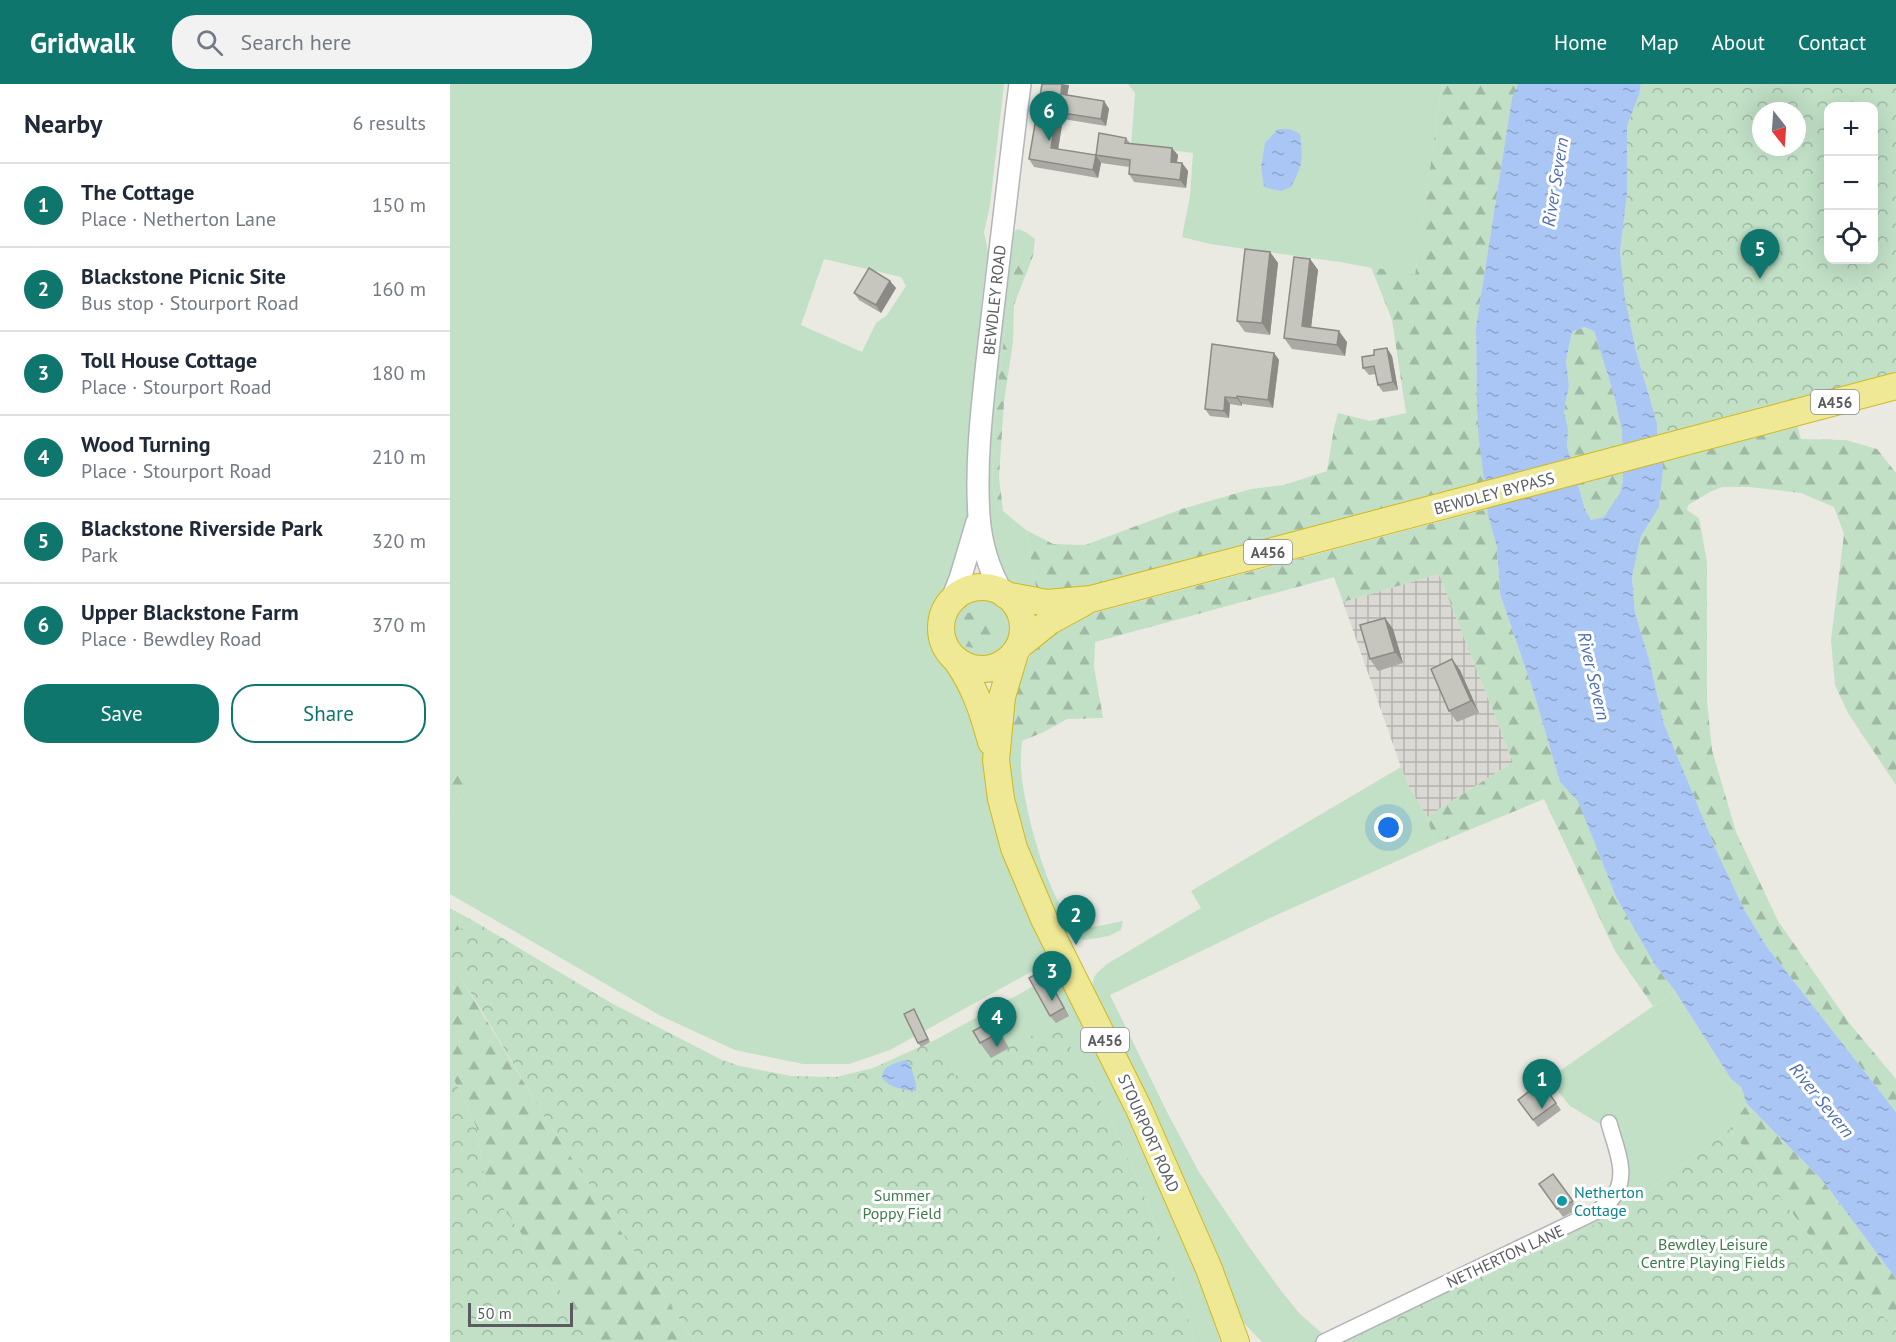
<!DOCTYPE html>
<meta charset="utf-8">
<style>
:root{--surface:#fff;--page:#f2f2f3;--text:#1f2937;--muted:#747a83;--line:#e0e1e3;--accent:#0f766e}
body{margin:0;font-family:"PT Sans",sans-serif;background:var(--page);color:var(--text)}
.controls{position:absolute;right:18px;top:18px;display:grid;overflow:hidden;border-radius:12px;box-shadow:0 6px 24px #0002}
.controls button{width:54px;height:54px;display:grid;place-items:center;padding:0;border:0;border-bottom:2px solid var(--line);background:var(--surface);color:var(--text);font:30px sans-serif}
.compass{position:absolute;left:1302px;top:18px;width:54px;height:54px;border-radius:50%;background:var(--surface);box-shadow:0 6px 24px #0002;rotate:163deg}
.scale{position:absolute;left:18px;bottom:15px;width:105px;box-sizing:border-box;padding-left:6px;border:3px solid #5a5c60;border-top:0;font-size:16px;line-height:21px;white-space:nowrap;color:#5a5c60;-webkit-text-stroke:4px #fff;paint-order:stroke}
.you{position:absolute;left:939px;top:744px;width:21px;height:21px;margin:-15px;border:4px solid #fff;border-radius:50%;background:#1a73e8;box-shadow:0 0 0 9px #1a73e833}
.badge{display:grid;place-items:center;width:39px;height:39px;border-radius:50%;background:var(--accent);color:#fff;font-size:20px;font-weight:700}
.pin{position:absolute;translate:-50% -50px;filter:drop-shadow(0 2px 3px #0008)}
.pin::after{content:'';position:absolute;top:32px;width:21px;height:18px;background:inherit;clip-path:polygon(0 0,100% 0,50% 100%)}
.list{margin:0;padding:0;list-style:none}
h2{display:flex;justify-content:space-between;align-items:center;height:78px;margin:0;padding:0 24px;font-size:26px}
h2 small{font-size:20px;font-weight:400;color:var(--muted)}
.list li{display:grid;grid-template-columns:39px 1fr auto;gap:18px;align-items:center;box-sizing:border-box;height:84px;padding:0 24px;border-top:2px solid var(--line)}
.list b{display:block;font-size:22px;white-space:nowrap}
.list p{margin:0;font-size:20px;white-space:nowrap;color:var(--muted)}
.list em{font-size:20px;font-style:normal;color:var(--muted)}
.actions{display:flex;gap:12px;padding:18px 24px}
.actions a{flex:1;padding:14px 0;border:2px solid var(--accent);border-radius:24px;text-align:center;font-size:21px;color:var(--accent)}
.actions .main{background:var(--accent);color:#fff}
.icon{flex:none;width:33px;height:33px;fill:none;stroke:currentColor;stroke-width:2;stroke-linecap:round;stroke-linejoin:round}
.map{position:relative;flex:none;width:1446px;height:1258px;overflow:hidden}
header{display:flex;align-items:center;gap:36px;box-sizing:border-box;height:84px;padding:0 30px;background:var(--accent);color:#fff}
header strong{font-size:28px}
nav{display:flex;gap:33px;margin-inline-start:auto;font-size:21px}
.search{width:420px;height:54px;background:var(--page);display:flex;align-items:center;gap:15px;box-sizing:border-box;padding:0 21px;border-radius:24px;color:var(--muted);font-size:22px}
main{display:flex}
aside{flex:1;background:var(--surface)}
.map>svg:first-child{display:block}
.industrial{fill:url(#industrial-grid)}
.green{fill:#c1e0c6;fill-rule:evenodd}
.forest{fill:url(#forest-firs)}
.park{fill:url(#park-crowns);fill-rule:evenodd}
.water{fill:url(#water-ripples);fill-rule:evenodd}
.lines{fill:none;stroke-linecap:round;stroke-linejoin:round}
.street-casing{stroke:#b2b3b7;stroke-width:18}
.secondary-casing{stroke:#b3b5ba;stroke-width:24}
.highway-casing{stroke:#d1b81b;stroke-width:28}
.street{stroke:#fff;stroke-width:15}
.secondary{stroke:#fff;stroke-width:21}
.highway{stroke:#efe894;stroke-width:26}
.wall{fill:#aaa9a3}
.shaded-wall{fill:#8b8a85}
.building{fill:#c6c5be;stroke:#8b8a85;stroke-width:1.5}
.culture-dot{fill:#0f9aa8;stroke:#fff;stroke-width:2}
.labels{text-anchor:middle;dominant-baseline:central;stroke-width:6;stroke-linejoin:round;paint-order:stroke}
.shield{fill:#fff;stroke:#8c8d90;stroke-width:1.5}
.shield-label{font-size:15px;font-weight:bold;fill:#5a5c60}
.street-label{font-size:16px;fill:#5a5c60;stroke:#fff}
.culture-label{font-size:16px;fill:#0d838f;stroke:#fff;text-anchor:start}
.park-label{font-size:16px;fill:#3e7c4c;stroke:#fff}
.water-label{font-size:18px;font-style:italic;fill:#4f6eb3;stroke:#fff}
</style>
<header>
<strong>Gridwalk</strong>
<div class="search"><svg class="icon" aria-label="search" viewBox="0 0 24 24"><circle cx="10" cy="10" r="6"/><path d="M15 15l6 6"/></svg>Search here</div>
<nav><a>Home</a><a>Map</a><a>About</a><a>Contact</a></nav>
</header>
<main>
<aside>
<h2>Nearby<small>6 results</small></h2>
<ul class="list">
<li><span class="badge">1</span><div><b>The Cottage</b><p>Place · Netherton Lane</p></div><em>150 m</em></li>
<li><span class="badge">2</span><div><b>Blackstone Picnic Site</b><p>Bus stop · Stourport Road</p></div><em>160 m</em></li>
<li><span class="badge">3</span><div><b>Toll House Cottage</b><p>Place · Stourport Road</p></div><em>180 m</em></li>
<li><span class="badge">4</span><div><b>Wood Turning</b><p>Place · Stourport Road</p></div><em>210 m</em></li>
<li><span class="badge">5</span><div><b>Blackstone Riverside Park</b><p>Park</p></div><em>320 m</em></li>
<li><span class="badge">6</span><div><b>Upper Blackstone Farm</b><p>Place · Bewdley Road</p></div><em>370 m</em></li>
</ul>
<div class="actions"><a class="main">Save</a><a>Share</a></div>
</aside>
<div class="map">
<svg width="1446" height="1258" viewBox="0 0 1446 1258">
<defs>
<pattern id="industrial-grid" width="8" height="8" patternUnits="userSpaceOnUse" patternTransform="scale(1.5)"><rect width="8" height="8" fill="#dad9d4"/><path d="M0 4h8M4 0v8" fill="none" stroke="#b4b3af"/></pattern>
<pattern id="forest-firs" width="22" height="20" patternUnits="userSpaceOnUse" patternTransform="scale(1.5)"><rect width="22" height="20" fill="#c1e0c6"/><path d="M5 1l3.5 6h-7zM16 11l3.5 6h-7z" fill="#a0b9a4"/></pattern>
<pattern id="park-crowns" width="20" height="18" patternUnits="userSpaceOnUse" patternTransform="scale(1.5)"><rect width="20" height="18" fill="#c1e0c6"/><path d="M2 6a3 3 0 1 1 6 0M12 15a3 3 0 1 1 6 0" fill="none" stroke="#a0b9a4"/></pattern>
<pattern id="water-ripples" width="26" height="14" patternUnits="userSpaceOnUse" patternTransform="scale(1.5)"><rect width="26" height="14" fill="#a9c6f4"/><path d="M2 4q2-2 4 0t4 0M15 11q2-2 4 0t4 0" fill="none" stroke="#8da4c9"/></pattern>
</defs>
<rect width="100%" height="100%" fill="#ebeae2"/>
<path class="industrial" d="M989,490L1063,678L977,733L959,703L951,683L893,518Z"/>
<path class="green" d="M0,0H554L540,121L534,148L538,168L532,215L518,432L514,453L495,512L488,526L484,549L488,561L500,582L527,642L535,677L601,871L598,877L592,882L598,892L605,890H609L683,1034L746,1184L771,1258H745C721,1175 689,1092 650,1015C637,989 621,965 606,940L505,992L487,955L595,896L588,884L440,966L399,980H353L285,966L211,932L0,810V730L16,705V679L0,676ZM374,175L451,193L456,202L437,231L426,239L412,268L351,241Z
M678,0H992L965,192L890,178L760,160L732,153L740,112L743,69L681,61L685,9Z
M568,145L577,149L564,188L560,210L546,315L542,399L547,422L576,446L587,508L556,497L540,456L537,378L560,151Z
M502 545a31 31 0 1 1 62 0a31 31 0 1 1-62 0Z
M555,655L572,657C571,669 570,682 572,694C575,725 600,826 627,840C640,847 659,839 673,837L671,846L659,852L635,856L625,854L616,849L605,835L568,744Z
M951,683L959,703L977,733L985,760L820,834L660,911L717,1028L749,1088L800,1164L832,1208L850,1230L874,1251L1147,1124L1167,1100L1158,1050L1150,1040L1120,1022L1098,995L1225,907L1281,995L1291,1003L1297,1020L1280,1045L1229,1084L1167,1129L1113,1157L1061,1180L987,1211L874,1251L866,1258H812L792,1237L643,909C641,892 645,891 657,880L751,824L741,807Z"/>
<path class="forest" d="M992,0H1068L1062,15L1026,243L1027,326L1034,398L633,506L587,508L576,446L603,460L635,461L732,425L801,405L834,401L877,387L884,344L888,329L920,337L956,329L942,236L921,183L965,191Z
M577,149L585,155L583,172L564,221L563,258L554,318L549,393L553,427L547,422L542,399L546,315L560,210L564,188Z
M1134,243L1144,247L1164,311L1172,347L1173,396L1170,409L1155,433L1141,436L1135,425L1117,362L1118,345L1114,327L1119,301L1116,277L1122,248Z
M1346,337L1351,355L1396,356L1427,365L1446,389V701L1398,629L1385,601L1381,556L1394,450L1384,423L1351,409L1299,403H1272L1260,408L1238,421L1237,426L1249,434L1257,478V617L1262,666L1286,748L1328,837L1400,940L1446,995V1028L1317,863L1295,827L1268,770L1214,640L1199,575L1185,529L1182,493L1191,452L1209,423L1213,386L1212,378L1341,344L1340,339Z
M1037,425L1047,463L1050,510L1083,606L1110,698L1128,716L1166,813L1205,881L1225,907L1203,922L1165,867L1094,715L985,760L977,733L1063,678L989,490L893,518L884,493L645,558L644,583L653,634L617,635L594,648L572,657L555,655C561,618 568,578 597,552C605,545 616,540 625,534Z
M535,528L543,534L548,542L544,559L530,565L513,562C505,549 508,540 517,529Z
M0,675L16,679V705L0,730Z
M0,824L27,839L0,849Z
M0,876L99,1040L245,1258H148L124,1227L35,1097L27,1045L13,1013L0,989Z
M1297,1020L1373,1097L1446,1195V1245L1383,1184L1280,1045Z"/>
<path class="park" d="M1191,0H1446V288L1207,352V339L1186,267L1175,214L1170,167L1177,111V42L1189,11ZM1378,22H1424V176H1378ZM1311,27H1347V63H1311Z
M27,839L163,920L272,976L290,982L341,992L386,993L423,984L487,955L505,992L606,939C621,964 637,989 650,1015C689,1092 721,1175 745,1258H245L99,1040L30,924L0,877V849Z
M0,989L13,1013L27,1045L35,1097L124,1227L148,1258H0Z
M1280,1045L1383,1184L1446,1245V1258H882L1113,1157L1167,1129L1229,1084Z"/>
<path class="water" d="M1068,0H1191L1189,11L1177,42V111L1170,167L1175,214L1186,267L1207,339V352L1213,386L1209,423L1191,452L1182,493L1185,529L1199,575L1214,640L1268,770L1295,827L1317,863L1446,1028V1195L1373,1097L1297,1020L1291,1003L1281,995L1225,907L1205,881L1166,813L1128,717L1110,698L1083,606L1050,510L1047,463L1038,431L1029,355L1027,326L1026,243L1062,14ZM1134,243L1144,247L1164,311L1172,347L1173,396L1170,409L1154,433L1141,436L1135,425L1117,362L1118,345L1114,327L1119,301L1116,277L1122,248Z
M828,45H840L850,50C853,76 853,80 841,103L831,107L814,103L811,83L815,59Z
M455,976L460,979L466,1000V1007C454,1006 439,1004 432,993C434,980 445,980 455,976Z"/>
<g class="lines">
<defs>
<path id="street" d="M874,1258L1149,1126C1154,1122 1160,1118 1163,1113C1180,1092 1165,1062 1159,1039"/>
<path id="secondary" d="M553,510C539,486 531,460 529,432C525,375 533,316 539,259C549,172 559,86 570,0
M500,520L510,495L527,438"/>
<path id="highway" d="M491 544a41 41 0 1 1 82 0a41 41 0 1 1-82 0Z
M555,511L597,519L641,515L1446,302
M569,562L600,537L633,519
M565,569L552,613L546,676L551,715L564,764L594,835L689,1025L759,1185L786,1258
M506,576C524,601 533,628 541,658"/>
</defs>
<use href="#street" class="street-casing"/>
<use href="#secondary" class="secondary-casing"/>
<use href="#highway" class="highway-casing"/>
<use href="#street" class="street"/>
<use href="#secondary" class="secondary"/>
<use href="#highway" class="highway"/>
</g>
<path class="wall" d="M619,1L617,11L654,17L659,25L656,42L613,35L608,65L646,71L676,54L680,59L728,71L727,78L732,79L738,87L736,104L684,98L679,90V83L651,79L648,94L584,83L579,75Z
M820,168L828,179L820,251L795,248L787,237Z
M860,175L868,186L861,243L897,258L895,272L842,265L834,254Z
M440,197L446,204L431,229L409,216L404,209Z
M824,269L829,276L823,324L792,320V322L780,320L779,334L760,332L755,325Z
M942,272L948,306L933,308L928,301L926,290L919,291L913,284Z
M935,534L943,545L953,579L928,587L920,575Z
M1002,575L1010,586L1029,629L1007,638L999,627Z
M593,886L598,894L619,932L606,939L600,932Z
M464,925L480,958L471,963L468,959Z
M542,937L552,952L559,964L541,974L530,959Z
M1068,1016L1106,1019L1111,1026L1088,1043Z
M1103,1090L1128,1125L1113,1133L1089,1100Z"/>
<path class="shaded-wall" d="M612,0L619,1L616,18L611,10Z
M654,17L659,25L656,42L651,35Z
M607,28L613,35L607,72L601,64Z
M722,64L728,71L726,85L721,78Z
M646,71L651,79L648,94L643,86Z
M732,79L738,87L736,104L730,96Z
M820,168L828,179L820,251L812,239Z
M860,175L868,186L860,253L852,242Z
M440,197L446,204L431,229L426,221Z
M889,247L897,258L895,272L887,261Z
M937,264L942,272L948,306L943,298Z
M824,269L829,276L823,324L818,316Z
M787,312L792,320V322L787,314Z
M775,313L780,320L779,334L774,327Z
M935,534L943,545L953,579L945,568Z
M1002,575L1010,586L1029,629L1021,617Z
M593,886L598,894L619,932L614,924Z"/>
<path class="building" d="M592,0H612L611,10L654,17L651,35L607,28L601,64L646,71L643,86L579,75Z
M649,49L676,54L675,59L722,64L721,78L732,79L730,96L679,90L680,76L646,71Z
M795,165L820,168L812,239L787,237Z
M844,173L860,175L852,242L889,247L887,261L834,254Z
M419,184L440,197L426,221L404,209Z
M762,260L824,269L818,316L787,312V314L775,313L774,327L755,325Z
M937,264L943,298L928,301L924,282L913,284L912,273L924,271V266Z
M935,534L945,568L920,575L910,541Z
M1002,575L1021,617L999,627L981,585Z
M593,886L614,924L600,932L579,894Z
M464,925L478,955L468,959L454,930Z
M542,937L549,949L530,959L523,947Z
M1091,998L1106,1019L1083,1036L1068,1016Z
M1103,1090L1123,1117L1107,1125L1089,1100Z"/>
<circle class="culture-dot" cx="1112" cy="1117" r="6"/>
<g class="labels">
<g class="shield">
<rect x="1361" y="306" width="48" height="24" rx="4.5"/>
<rect x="794" y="456" width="48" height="24" rx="4.5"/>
<rect x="631" y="944" width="48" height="24" rx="4.5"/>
</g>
<g class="shield-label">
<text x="1385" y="318">A456</text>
<text x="818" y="468">A456</text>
<text x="655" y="956">A456</text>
</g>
<g class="street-label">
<text transform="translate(544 216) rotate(-84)">BEWDLEY ROAD</text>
<text transform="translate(1044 409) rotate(-15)">BEWDLEY BYPASS</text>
<text transform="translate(699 1049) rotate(66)">STOURPORT ROAD</text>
<text transform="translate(1055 1172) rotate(-25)">NETHERTON LANE</text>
</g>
<g class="culture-label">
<text x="1124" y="1108">Netherton<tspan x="1124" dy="18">Cottage</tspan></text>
</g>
<g class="park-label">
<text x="452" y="1111">Summer<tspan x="452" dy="18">Poppy Field</tspan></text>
<text x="1263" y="1160">Bewdley Leisure<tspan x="1263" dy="18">Centre Playing Fields</tspan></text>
</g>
<g class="water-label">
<text transform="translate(1105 98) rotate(-81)">River Severn</text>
<text transform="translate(1144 592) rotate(77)">River Severn</text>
<text transform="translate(1372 1016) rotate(51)">River Severn</text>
</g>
</g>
</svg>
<div class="controls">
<button>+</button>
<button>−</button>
<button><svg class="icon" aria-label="locate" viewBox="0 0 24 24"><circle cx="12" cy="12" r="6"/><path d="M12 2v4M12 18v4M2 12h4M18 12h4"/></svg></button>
</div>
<svg class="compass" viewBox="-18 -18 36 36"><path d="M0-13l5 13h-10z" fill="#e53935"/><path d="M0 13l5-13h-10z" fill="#747a83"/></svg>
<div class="scale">50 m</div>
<div class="you"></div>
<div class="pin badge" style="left:1092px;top:1025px">1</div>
<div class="pin badge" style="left:626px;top:861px">2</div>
<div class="pin badge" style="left:602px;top:917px">3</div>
<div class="pin badge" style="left:547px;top:963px">4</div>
<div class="pin badge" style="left:1310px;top:195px">5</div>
<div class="pin badge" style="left:599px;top:57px">6</div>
</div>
</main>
